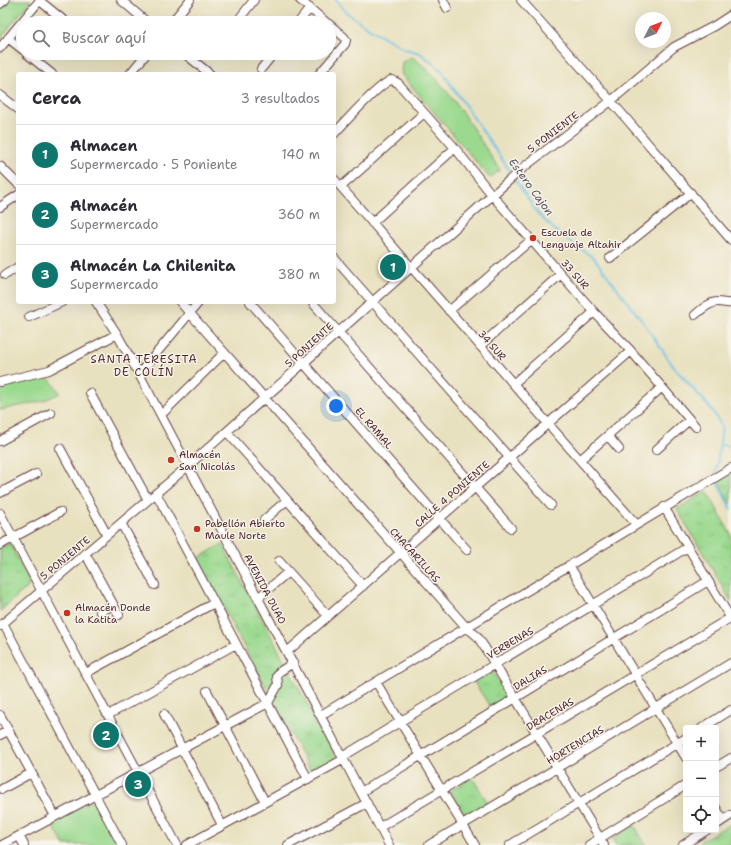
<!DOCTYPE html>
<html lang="es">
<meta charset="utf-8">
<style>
:root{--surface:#fff;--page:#f7f7f7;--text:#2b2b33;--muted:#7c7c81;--line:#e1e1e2;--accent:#0f766e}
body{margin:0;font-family:"Shantell Sans",sans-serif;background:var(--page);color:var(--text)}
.controls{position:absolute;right:12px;bottom:12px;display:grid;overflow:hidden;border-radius:4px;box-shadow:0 4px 16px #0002}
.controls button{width:36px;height:36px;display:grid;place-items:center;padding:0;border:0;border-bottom:1px solid var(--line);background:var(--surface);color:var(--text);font:20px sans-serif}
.compass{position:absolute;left:635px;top:12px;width:36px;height:36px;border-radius:50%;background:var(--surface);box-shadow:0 4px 16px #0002;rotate:48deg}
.you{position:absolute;left:336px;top:406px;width:14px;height:14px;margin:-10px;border:3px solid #fff;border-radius:50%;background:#1a73e8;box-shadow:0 0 0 6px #1a73e833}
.badge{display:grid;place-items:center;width:26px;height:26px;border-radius:50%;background:var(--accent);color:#fff;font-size:13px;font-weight:700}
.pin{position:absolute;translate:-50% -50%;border:2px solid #fff;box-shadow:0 1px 4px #0006}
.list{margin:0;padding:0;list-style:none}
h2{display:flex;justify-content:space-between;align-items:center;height:52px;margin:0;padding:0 16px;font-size:17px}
h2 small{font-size:13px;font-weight:400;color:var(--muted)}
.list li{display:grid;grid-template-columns:26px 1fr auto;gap:12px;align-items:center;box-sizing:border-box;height:60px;padding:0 16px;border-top:1px solid var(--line)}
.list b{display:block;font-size:15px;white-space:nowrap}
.list p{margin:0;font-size:13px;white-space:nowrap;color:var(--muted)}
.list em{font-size:13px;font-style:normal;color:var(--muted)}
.icon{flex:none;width:22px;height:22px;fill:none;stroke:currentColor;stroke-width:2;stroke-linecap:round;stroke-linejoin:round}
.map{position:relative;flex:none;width:731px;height:845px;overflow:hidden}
.search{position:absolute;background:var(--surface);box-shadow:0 4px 16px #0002;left:16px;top:16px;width:320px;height:44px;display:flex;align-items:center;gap:10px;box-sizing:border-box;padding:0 14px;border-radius:22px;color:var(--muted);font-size:15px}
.panel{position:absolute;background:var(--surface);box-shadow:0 4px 16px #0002;left:16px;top:72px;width:320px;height:232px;border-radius:4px}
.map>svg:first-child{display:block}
.green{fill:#9ad98e;stroke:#727c5c}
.park{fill:url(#park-tufts);stroke:#727c5c}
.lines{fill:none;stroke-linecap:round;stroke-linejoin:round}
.stream{stroke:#6cc3e9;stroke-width:2}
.minor-casing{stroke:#623c41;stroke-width:10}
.minor{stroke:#fff;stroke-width:8}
.poi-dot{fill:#c8321e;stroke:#f7f3e8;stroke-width:1.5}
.labels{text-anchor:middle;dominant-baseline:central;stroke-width:3;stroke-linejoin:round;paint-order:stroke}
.street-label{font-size:10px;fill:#4a1f2b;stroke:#f7f3e8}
.poi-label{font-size:10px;fill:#4a1f2b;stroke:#f7f3e8;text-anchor:start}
.water-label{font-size:11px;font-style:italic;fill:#545064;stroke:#f7f3e8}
.neighbourhood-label{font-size:11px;letter-spacing:1px;fill:#4a1f2b;stroke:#f7f3e8}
</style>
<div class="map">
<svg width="731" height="845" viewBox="0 0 731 845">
<defs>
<pattern id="park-tufts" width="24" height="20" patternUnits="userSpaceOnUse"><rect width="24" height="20" fill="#9ad98e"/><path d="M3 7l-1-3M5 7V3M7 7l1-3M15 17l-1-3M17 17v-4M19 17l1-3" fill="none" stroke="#86ba7b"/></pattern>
</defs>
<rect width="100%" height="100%" fill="#f7f3e8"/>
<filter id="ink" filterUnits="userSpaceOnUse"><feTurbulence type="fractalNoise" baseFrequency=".025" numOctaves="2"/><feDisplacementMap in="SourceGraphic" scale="8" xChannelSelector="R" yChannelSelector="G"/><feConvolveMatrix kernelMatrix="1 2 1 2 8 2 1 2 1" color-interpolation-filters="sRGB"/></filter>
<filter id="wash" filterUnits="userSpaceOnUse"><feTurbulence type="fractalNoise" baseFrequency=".012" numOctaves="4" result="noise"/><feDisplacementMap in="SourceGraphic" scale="16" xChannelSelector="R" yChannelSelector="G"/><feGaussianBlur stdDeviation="0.9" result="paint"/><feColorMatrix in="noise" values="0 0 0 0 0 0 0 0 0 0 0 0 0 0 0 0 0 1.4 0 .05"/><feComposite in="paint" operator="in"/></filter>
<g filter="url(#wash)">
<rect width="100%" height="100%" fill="#e8e1bf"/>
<path class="green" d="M412,57C446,80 476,135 500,170L490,178L402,75L401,69L403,61Z
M47,376L60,393L43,401L0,410V387Z
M95,799L119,845H64L51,822Z"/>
<path class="park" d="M8,0H31L0,39V8Z
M731,473V505L718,481Z
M707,491L731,535V601L677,509Z
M10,543L29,582V586L0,611V548Z
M222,544L335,756L332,763L315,772L310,770L197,559Z
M492,671L508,698L491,708L474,682Z
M472,777L489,805L467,818L450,791Z
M731,824V845H703L700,841Z
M634,825L646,845H616L612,839Z"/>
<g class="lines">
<path class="stream" d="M336,0L346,12L367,27L405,49L420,53L441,70L512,174
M514,178L538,214L559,234L594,258L646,326L673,366L712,410L722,427L716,473
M719,445L731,446
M716,480L731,509"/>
</g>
</g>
<g filter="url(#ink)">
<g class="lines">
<defs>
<path id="minor" d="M121,0L148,23
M300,0L327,23
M443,0L447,8
M521,0L611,101L731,240
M40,1L67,23
M0,4L5,0
M171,23L190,0
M236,23L254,0
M298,23L310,8
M8,38L23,50
M0,48L40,0
M26,53L52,74
M184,53L210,74
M261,69L274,53
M130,74L147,53
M319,74L345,44L346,40L344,37L329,24
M0,95L18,109
M334,134C343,124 382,81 392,80L398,83L455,148L492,195L594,312L631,351L696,427
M0,166L18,184
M334,179L636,524
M341,187L424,113
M0,207L18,195
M372,223L455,148
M334,258L551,505
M610,258L691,193
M5,275L18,267
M96,302L117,334L139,374L389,845
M180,302L466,627L477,636L485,648L604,845
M250,302L467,550
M312,302L511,528
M449,311L531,240
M695,315C701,310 709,302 718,302C723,302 726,304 731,303
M29,317L62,302
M480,346L561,274
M139,374L199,302
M0,382L49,370L117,334
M513,384L594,312
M90,393L148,500
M161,415L224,353
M227,432L363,586
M608,436L619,449
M0,441L51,413
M60,448L107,535
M656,450L689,420
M580,460L661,388
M0,493L36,474
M156,493L308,779
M664,507L731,619
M0,513L177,845
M264,520L287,500
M121,523L155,585
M0,545L60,512
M85,553L119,615
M279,561L328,616
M569,565L686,758
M258,598L288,572
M100,612L113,605
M3,623L122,845
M0,626L188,466L524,167L611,101L674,47L714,26L731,15
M287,652L631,351
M86,673L214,603
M376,682L475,845
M207,691L265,802
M164,714L222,825
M0,715L55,816
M108,715L236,644
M321,715L731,468
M702,728L731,710
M0,735L8,731
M342,757L688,547
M716,767L731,758
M2,789L31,773
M361,792L708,581
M716,808L723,820
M716,825L731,815
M380,827L730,618
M19,836L24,845
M2,845L268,703L278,685L277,676L279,672L293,663
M187,845L344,759
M288,845L367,803
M429,845L731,663
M510,845L686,738
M589,845L686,785
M683,845L707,830"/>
</defs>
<use href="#minor" class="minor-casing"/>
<use href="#minor" class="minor"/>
</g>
</g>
<g class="poi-dot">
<circle cx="533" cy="238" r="4"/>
<circle cx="171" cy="460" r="4"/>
<circle cx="197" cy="529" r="4"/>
<circle cx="67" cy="613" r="4"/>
</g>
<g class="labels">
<g class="street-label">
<text transform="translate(553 132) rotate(-37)">5 PONIENTE</text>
<text transform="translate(575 274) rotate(49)">33 SUR</text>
<text transform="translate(309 345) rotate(-42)">5 PONIENTE</text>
<text transform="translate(492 345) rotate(49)">34 SUR</text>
<text transform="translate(374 428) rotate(49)">EL RAMAL</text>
<text transform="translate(452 494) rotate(-41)">CALLE 4 PONIENTE</text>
<text transform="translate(415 555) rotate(48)">CHACARILLAS</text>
<text transform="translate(65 558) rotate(-40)">5 PONIENTE</text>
<text transform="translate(265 589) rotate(62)">AVENIDA DUAO</text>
<text transform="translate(510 643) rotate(-31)">VERBENAS</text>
<text transform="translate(530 678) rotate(-31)">DALIAS</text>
<text transform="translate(550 714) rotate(-31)">DRACENAS</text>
<text transform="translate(575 745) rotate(-31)">HORTENCIAS</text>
</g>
<g class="poi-label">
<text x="541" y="232">Escuela de<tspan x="541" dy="12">Lenguaje Altahir</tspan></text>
<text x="179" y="454">Almacén<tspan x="179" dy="12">San Nicolás</tspan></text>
<text x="205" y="523">Pabellón Abierto<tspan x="205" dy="12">Maule Norte</tspan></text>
<text x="75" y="607">Almacén Donde<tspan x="75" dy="12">la Katita</tspan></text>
</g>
<g class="water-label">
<text transform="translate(531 187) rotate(54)">Estero Cajon</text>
</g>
<g class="neighbourhood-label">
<text x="144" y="359">SANTA TERESITA<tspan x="144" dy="13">DE COLÍN</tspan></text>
</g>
</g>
</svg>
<div class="controls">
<button>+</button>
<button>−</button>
<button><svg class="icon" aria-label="locate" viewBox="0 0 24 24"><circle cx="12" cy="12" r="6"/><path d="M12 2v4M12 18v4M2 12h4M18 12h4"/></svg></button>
</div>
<svg class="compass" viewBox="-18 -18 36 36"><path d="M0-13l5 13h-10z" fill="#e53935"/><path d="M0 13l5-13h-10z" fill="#7c7c81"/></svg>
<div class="you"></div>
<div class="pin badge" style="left:393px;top:267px">1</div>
<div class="pin badge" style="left:106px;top:735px">2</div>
<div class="pin badge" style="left:138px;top:784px">3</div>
<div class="search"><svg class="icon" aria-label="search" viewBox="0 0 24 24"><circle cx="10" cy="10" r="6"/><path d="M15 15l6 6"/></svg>Buscar aquí</div>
<section class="panel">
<h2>Cerca<small>3 resultados</small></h2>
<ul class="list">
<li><span class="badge">1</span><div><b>Almacen</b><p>Supermercado · 5 Poniente</p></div><em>140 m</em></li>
<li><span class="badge">2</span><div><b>Almacén</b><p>Supermercado</p></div><em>360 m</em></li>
<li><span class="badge">3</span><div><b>Almacén La Chilenita</b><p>Supermercado</p></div><em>380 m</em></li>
</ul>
</section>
</div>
